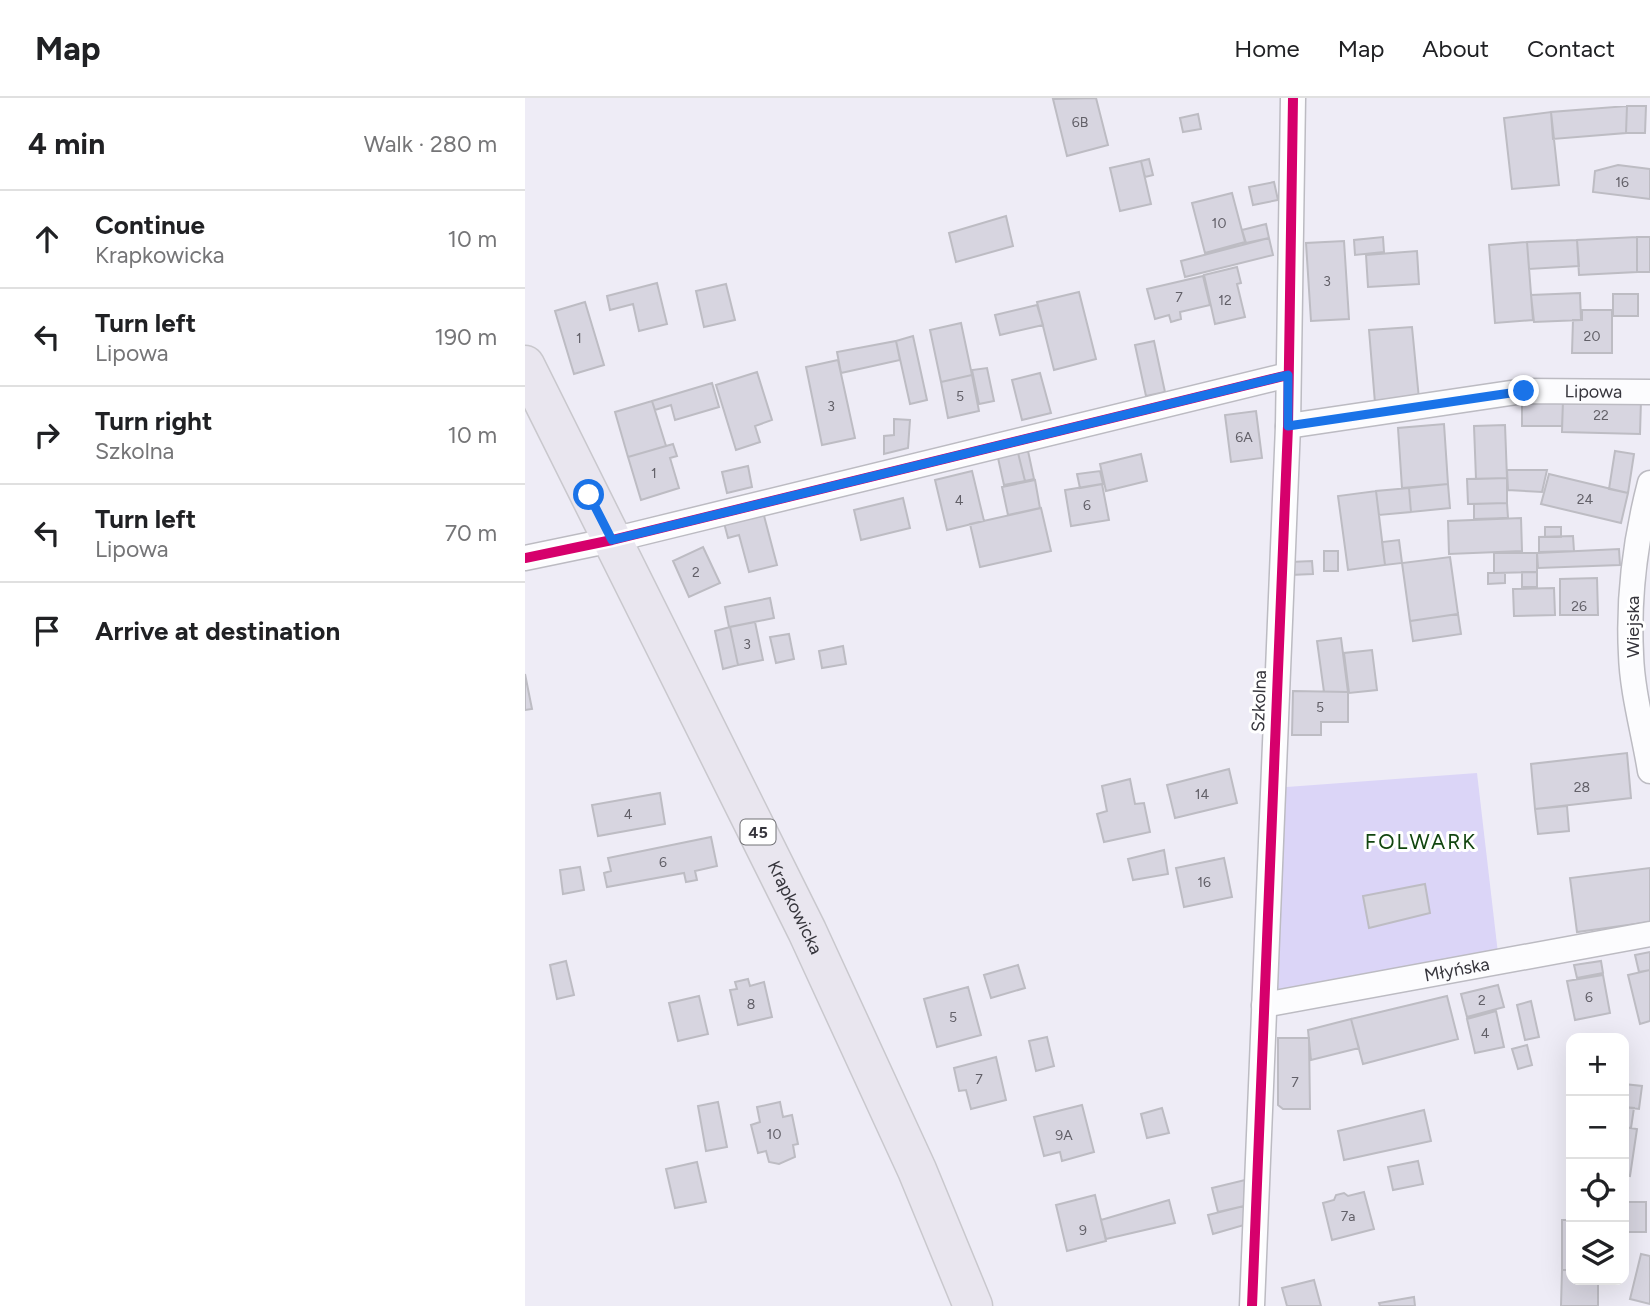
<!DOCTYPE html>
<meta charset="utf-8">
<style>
:root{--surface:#fff;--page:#f2f2f2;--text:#202124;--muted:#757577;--line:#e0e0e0}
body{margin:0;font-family:Figtree,sans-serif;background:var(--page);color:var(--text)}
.controls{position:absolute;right:21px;bottom:21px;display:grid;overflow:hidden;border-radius:14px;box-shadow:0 7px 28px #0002}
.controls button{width:63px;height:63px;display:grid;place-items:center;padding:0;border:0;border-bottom:2px solid var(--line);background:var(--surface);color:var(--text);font:35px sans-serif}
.stop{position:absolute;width:21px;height:21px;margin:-16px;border:5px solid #1a73e8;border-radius:50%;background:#fff}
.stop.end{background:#1a73e8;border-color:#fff;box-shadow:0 2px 7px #0008}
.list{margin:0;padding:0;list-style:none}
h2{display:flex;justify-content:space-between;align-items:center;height:91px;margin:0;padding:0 28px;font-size:30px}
h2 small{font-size:23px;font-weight:400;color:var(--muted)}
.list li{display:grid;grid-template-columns:46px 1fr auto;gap:21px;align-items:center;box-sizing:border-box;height:98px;padding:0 28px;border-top:2px solid var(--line)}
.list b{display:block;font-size:26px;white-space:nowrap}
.list p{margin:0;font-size:23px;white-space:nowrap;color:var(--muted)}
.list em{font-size:23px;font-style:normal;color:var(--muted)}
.icon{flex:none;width:38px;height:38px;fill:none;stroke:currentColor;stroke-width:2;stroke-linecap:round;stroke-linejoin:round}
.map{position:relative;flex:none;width:1125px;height:1208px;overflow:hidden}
header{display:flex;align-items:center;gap:42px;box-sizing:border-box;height:98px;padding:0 35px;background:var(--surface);border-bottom:2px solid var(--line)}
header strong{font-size:33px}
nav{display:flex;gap:38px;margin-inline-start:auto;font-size:24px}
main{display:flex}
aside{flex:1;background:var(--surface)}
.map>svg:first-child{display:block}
.grass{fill:#dbd5f7}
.building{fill:#d7d5e0;stroke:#bdbcc3;stroke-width:2}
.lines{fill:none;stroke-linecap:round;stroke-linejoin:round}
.minor-casing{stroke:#bcbbc2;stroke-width:27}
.primary-casing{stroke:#c9c8cd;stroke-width:41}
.minor{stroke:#fcfcfe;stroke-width:24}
.primary{stroke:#e9e6ef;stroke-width:38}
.cycleway-casing{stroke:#fff;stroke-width:15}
.cycleway{stroke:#d6006c;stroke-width:10}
.route{stroke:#1a73e8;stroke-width:9}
.labels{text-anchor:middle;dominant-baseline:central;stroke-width:6;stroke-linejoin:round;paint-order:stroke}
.number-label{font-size:14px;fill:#626068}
.shield{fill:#fff;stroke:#727276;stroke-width:2}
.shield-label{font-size:16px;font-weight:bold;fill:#36353c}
.street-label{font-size:18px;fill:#36353c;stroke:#fff}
.quarter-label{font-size:21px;letter-spacing:2px;fill:#11450f;stroke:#fff}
</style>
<header>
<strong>Map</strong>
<nav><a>Home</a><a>Map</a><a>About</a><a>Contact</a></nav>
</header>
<main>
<aside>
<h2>4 min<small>Walk · 280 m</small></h2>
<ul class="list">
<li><svg class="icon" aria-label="ahead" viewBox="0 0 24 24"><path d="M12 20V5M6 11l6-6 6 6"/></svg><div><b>Continue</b><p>Krapkowicka</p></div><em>10 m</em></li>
<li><svg class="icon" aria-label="left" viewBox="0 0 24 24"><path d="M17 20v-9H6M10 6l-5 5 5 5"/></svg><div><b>Turn left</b><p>Lipowa</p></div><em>190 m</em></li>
<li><svg class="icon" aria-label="right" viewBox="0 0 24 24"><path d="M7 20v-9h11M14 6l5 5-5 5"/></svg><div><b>Turn right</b><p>Szkolna</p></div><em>10 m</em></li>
<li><svg class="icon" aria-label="left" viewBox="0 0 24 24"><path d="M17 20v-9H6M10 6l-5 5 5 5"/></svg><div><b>Turn left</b><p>Lipowa</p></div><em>70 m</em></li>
<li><svg class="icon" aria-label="arrive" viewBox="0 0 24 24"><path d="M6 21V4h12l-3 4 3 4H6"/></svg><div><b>Arrive at destination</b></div></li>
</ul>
</aside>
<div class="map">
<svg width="1125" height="1208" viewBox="0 0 1125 1208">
<rect width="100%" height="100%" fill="#eeecf6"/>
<path class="grass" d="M952,675L974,864L739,907L748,690Z"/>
<path class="building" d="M571,0L583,47L542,58L528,1Z
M1102,8L1101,35L1028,41L1026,14Z
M1102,8H1121L1120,35H1101Z
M1026,14L1034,87L987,91L979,20Z
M673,16L676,31L658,34L655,20Z
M624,61L628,77L620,79L616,63Z
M616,63L626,106L595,113L585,70Z
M1093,67L1125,71V101L1068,94L1070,73Z
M749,84L753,102L728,107L724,89Z
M707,95L720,144L680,155L667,105Z
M481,118L488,148L431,164L424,135Z
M741,126L744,140L721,145L717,132Z
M858,139L859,154L830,157L829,142Z
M1112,139H1125V174H1112Z
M1112,139V174L1054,177L1052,142Z
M744,140L748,157L660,179L656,163Z
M1052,142L1054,168L1004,171L1002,144Z
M819,143L824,221L786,223L781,145Z
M1002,144L1008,222L970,225L964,147Z
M892,153L894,186L843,189L841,157Z
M712,169L716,185L712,186L720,219L690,226L679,177Z
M678,178L685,207L655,214L656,221L646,224L644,217L630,221L622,191Z
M132,185L142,226L114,233L108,206L85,212L82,198Z
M201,186L210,222L179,229L171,193Z
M554,194L571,261L529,272L512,204Z
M1055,195L1056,222L1009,224L1006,197Z
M1088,196H1113V218H1088Z
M60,204L79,267L49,276L30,213Z
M512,207L518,227L475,237L470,217Z
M1057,212H1087V255H1047L1048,222H1057Z
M436,225L447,277L416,284L405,232Z
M887,229L894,301L850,305L844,232Z
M388,238L402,302L385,306L371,243Z
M371,243L375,262L316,275L312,254Z
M629,243L640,294L621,298L610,247Z
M313,262L330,340L297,347L281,269Z
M462,270L469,303L454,306L447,272Z
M232,274L247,322L230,328L235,344L211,352L191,287Z
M515,275L526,315L497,322L487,282Z
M447,277L454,313L423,320L416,284Z
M187,285L194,309L150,322L146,307L130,312L127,303Z
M1038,301L1116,302L1115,336L1037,334Z
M127,303L141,348L103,359L90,314Z
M997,304L1038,305L1037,328H997Z
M731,313L737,360L706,364L700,317Z
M369,321L385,322L383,350L359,356V338L369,337Z
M919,326L923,386L877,390L873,330Z
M980,327L982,380L951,381L949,328Z
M148,346L152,358L145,360L154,390L116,402L103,359Z
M503,353L509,381L500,383L493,355Z
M1090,353L1109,356L1103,395L1084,391Z
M493,355L500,383L479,387L473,360Z
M616,356L622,383L581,393L575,366Z
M223,368L227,389L202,395L197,374Z
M982,372H1022L1017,394L983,392Z
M447,373L459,423L422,432L410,382Z
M575,373L578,386L555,390L552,376Z
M1024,376L1103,395L1096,425L1016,406Z
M982,380V405L943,406L942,381Z
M510,382L515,410L483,417L477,389Z
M577,386L584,422L546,428L540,392Z
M923,386L925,410L886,414L884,390Z
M884,390L886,414L854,417L851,393Z
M851,393L860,467L823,472L813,398Z
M378,400L385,430L336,442L329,412Z
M982,405L983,420L949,421V406Z
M516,410L526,453L455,469L445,426Z
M238,414L252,467L224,474L214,437L203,440L199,425Z
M996,420L997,453L924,456L923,423Z
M1020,429H1036V439H1020Z
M1048,438L1049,453L1014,454V439Z
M874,442L877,465L860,467L857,444Z
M178,449L195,485L164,499L148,463Z
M1094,451L1095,467L1013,470L1012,455Z
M799,453H813V473H799Z
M969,455H1012V474L969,475Z
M925,459L933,516L885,523L877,465Z
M787,463L788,476L765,477V464Z
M997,474H1012V489H997Z
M963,475H980V485L963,486Z
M1072,480L1073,517H1035V481Z
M1029,490L1030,517L989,518L988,491Z
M245,500L249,520L204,529L200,509Z
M933,516L936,536L888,543L885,523Z
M230,524L238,562L213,567L205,529Z
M205,529L213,567L198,571L190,533Z
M264,536L269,561L251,565L245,539Z
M816,540L823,594H799L792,543Z
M318,548L321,566L297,570L294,553Z
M847,552L852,592L824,595L819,555Z
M0,576L7,611L0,612Z
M768,593L823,594V624H796V637H767Z
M1102,655L1106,700L1010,711L1006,666Z
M704,671L712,705L650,720L642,687Z
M605,681L610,706L619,705L625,734L579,744L572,716L582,713L577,688Z
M135,695L140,726L73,738L67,707Z
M1042,708L1044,733L1013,736L1010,711Z
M186,739L192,768L170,773L172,782L161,784L159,775L82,789L79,775L86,773L83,760Z
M639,752L643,776L608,782L603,761Z
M699,760L707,799L659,809L651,770Z
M55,769L59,792L38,796L35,772Z
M1125,770V824L1052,834L1045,780Z
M900,786L905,815L844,830L838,798Z
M1125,854V872L1114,874L1110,857Z
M41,863L49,897L32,901L25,867Z
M1076,863L1078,875L1052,880L1049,867Z
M493,867L500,890L466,900L459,877Z
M1125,872V923L1115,926L1103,877Z
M1078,877L1085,915L1050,922L1042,883Z
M223,881L225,888L239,884L247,919L213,927L205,892L212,891L210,884Z
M973,887L979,909L942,919L936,896Z
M443,889L456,937L412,949L399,901Z
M174,898L183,936L153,943L144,905Z
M922,898L933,941L838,966L826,921Z
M1006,903L1014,939L1000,942L992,907Z
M971,913L979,949L950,955L942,921Z
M826,921L834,950L786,962L783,932Z
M522,939L529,968L511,973L504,943Z
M753,940H784L785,1011H758L753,1007Z
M1002,947L1007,967L993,971L987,951Z
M471,959L481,1002L446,1011L441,992L434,993L429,970Z
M1099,986L1117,988L1114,1011L1099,1009Z
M193,1004L202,1049L181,1053L173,1008Z
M255,1004L258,1019L267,1017L273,1046L268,1047L270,1059L254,1066L244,1064L241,1053L233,1055L226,1027L235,1024L232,1009Z
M557,1007L569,1054L537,1063L535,1054L519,1058L509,1019Z
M1099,1009L1109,1010L1106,1030L1099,1029Z
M637,1010L644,1035L622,1040L616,1016Z
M899,1012L906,1043L819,1062L813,1033Z
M1099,1029L1112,1031L1105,1078L1099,1077Z
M893,1063L898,1086L868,1092L863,1069Z
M172,1064L181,1104L150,1110L141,1071Z
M720,1082L719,1108L693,1114L687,1090Z
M839,1094L849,1131L807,1142L798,1105L809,1102L811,1097L819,1095L823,1098Z
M570,1097L581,1143L542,1153L531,1107Z
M644,1102L650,1125L581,1141L576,1122Z
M1102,1104H1121V1134H1102Z
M719,1108V1127L688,1136L683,1117Z
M1037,1122H1046V1172H1037Z
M1116,1156L1125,1158V1206L1105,1201Z
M1037,1172H1046V1182H1073V1208H1036Z
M789,1182L796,1208H762L757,1190Z
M889,1199L890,1208H855L854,1205Z"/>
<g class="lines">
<defs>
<g id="minor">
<path id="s1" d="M763,328L999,293L1125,294"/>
<path d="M1125,385C1111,439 1103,499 1106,556C1107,594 1119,635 1125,673"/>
<path d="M0,460L87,442L763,277"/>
<path id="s2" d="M739,907L1125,836"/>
<path d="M727,1208L763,328L768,0"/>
</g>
<g id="primary">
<path id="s3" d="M0,267L282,833L392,1072L448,1208"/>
</g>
</defs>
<use href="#minor" class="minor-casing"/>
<use href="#primary" class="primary-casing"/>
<use href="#minor" class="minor"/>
<use href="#primary" class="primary"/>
<defs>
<path id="cycleway" d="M0,460L87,442L763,277
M727,1208L763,328L768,0"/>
</defs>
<use href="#cycleway" class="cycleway-casing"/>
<use href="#cycleway" class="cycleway"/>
</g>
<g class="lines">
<path class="route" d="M64,397L87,442L763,277V328L999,293"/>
</g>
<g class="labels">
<g class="number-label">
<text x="555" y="24">6B</text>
<text x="1097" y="84">16</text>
<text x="694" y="125">10</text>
<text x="802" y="183">3</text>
<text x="654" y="199">7</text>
<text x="700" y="202">12</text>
<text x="1067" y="238">20</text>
<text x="54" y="240">1</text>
<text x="435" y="298">5</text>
<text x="306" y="308">3</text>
<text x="1076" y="317">22</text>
<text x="719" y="339">6A</text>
<text x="129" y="375">1</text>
<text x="1060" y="401">24</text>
<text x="434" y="402">4</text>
<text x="562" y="407">6</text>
<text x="171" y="474">2</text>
<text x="1054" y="508">26</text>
<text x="222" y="546">3</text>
<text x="795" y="609">5</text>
<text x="1057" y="689">28</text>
<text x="677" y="696">14</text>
<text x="103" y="716">4</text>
<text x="138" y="764">6</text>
<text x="679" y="784">16</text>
<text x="1064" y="899">6</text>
<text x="957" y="902">2</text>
<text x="226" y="906">8</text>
<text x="428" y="919">5</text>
<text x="960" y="935">4</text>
<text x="454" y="981">7</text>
<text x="770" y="984">7</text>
<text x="249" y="1036">10</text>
<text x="539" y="1037">9A</text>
<text x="823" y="1118">7a</text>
<text x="558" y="1132">9</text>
</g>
<rect class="shield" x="215.5" y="721.5" width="35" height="25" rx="5"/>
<g class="shield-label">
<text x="233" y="734">45</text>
</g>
<g class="street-label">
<text stroke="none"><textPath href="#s1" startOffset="308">Lipowa</textPath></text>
<text transform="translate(1108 529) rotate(-90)">Wiejska</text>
<text transform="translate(734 603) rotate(-88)">Szkolna</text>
<text stroke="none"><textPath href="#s3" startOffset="606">Krapkowicka</textPath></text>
<text stroke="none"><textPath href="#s2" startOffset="196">Młyńska</textPath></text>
</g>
<g class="quarter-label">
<text x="896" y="743">FOLWARK</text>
</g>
</g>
</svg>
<div class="controls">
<button>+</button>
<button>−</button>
<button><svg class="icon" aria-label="locate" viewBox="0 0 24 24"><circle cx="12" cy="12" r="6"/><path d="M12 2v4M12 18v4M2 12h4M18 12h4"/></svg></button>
<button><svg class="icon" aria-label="layers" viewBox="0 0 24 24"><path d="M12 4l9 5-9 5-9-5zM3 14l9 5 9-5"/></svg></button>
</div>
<div class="stop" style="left:64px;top:397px"></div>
<div class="stop end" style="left:999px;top:293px"></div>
</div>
</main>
